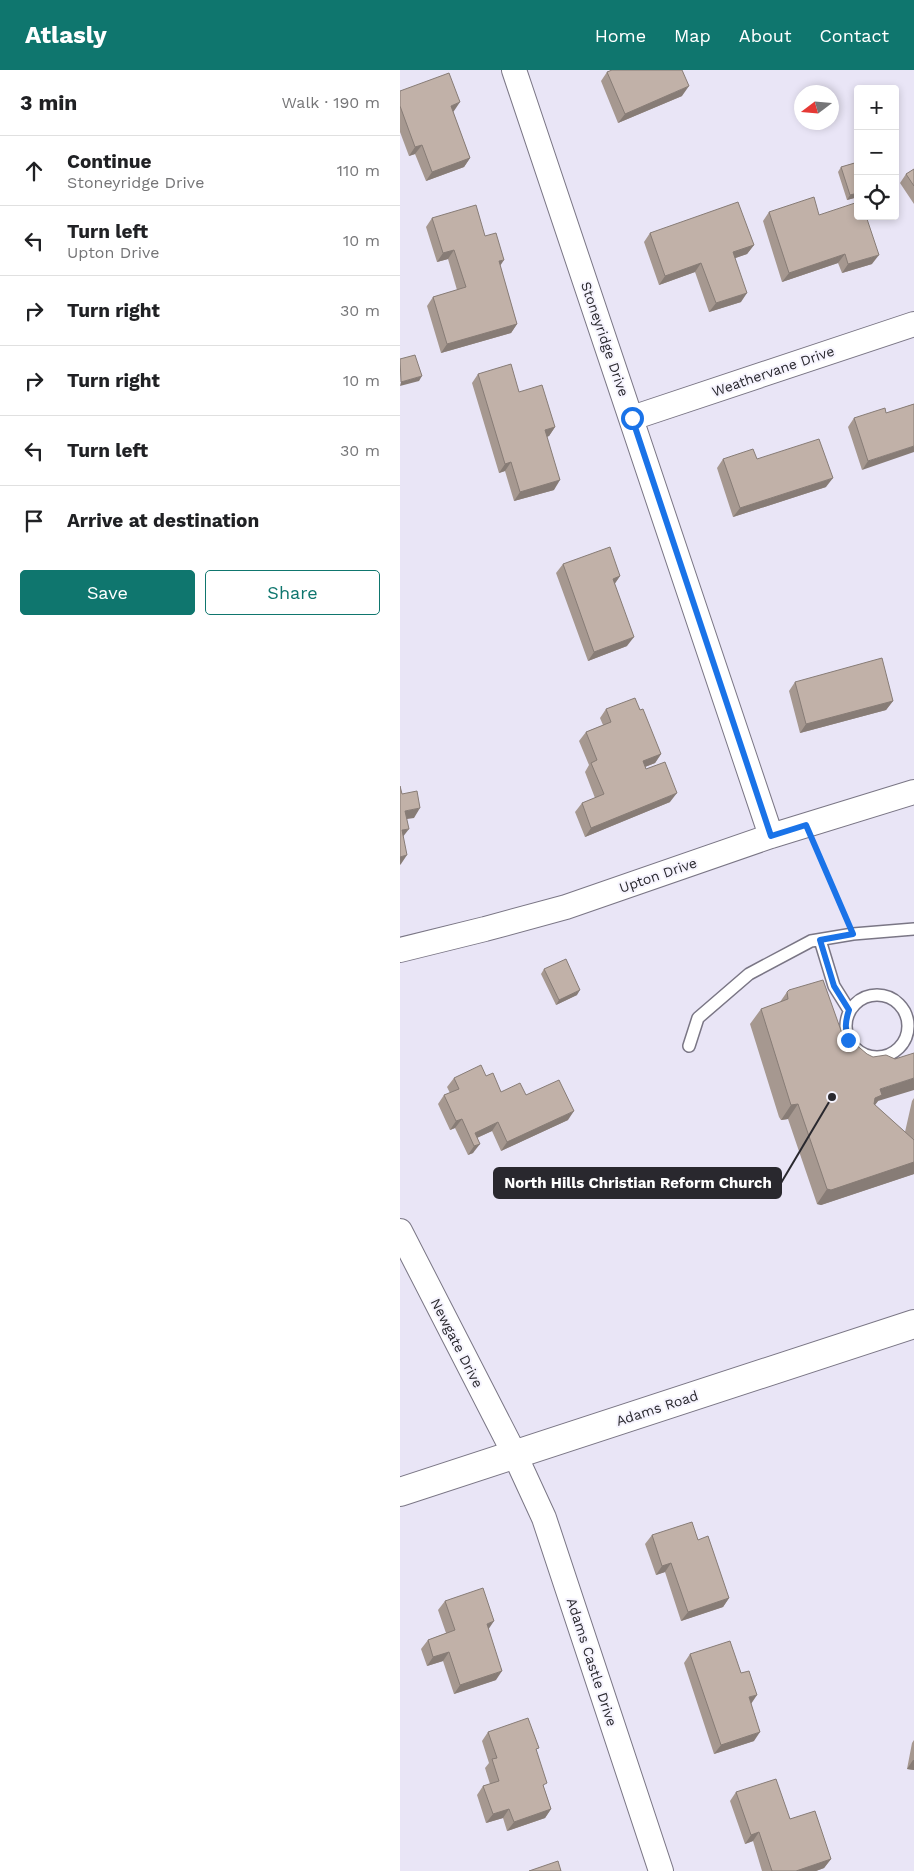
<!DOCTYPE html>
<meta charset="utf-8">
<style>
:root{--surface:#fff;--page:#f2f2f2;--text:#202124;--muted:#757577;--line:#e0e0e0;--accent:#0f766e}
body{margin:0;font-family:"Work Sans",sans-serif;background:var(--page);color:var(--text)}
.controls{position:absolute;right:15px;top:15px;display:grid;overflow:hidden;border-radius:5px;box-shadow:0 2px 8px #0003}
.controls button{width:45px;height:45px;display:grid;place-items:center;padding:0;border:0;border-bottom:1px solid var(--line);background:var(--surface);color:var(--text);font:25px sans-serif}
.compass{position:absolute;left:394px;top:15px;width:45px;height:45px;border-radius:50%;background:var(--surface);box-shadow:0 2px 8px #0003;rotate:254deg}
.stop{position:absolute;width:15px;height:15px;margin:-11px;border:4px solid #1a73e8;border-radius:50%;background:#fff}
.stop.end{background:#1a73e8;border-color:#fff;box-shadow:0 1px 5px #0008}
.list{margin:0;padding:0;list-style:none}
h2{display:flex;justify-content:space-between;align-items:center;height:65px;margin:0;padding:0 20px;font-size:21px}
h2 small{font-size:16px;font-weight:400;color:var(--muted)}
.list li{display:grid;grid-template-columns:32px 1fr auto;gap:15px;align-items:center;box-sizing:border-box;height:70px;padding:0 20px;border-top:1px solid var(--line)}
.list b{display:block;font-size:19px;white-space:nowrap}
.list p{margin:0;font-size:16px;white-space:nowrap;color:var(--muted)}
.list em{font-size:16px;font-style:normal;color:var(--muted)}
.actions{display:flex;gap:10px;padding:15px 20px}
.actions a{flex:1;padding:11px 0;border:1px solid var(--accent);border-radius:5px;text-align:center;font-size:18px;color:var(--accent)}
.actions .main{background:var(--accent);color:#fff}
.icon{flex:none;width:28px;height:28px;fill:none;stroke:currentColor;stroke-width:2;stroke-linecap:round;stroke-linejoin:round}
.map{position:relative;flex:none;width:514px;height:1801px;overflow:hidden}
header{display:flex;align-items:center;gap:30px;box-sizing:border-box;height:70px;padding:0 25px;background:var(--accent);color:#fff}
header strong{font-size:24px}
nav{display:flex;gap:28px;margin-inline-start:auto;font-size:18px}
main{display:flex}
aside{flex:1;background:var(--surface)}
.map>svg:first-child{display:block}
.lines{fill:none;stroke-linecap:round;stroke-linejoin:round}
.service-casing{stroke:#7a7685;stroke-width:14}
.minor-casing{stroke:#7a7685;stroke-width:26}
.tertiary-casing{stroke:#7a7685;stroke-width:30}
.path{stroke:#9896a2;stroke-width:3;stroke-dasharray:2.5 2.5;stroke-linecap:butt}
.service{stroke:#fff;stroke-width:11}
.minor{stroke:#fff;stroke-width:24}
.tertiary{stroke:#fff;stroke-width:28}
.wall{fill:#a69890}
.shaded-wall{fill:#877c76}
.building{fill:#c1b1a8;stroke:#877c76}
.route{stroke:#1a73e8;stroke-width:6}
.labels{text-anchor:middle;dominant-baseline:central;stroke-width:4;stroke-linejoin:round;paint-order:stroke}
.street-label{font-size:14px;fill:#29282e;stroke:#f6f4fe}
.leader{fill:none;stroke:#29282e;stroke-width:2}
.callout-dot{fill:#29282e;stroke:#f6f4fe;stroke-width:2}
.callout{fill:#29282e;stroke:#29282e;stroke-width:2}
.callout-label{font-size:15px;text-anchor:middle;font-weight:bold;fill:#fff}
</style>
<header>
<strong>Atlasly</strong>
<nav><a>Home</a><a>Map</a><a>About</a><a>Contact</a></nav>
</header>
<main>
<aside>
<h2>3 min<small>Walk · 190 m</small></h2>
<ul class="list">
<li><svg class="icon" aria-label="ahead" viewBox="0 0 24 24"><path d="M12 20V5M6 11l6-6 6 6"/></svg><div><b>Continue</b><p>Stoneyridge Drive</p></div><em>110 m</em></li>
<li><svg class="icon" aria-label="left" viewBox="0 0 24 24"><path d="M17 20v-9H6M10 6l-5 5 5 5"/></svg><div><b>Turn left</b><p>Upton Drive</p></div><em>10 m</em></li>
<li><svg class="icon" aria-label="right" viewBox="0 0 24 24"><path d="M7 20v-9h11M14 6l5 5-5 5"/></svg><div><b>Turn right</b></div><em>30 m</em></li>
<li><svg class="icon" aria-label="right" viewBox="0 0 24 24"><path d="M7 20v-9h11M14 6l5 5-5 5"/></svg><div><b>Turn right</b></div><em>10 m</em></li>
<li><svg class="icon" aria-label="left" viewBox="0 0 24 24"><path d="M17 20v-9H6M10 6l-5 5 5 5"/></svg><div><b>Turn left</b></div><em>30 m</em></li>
<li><svg class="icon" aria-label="arrive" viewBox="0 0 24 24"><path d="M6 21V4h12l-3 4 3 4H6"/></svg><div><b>Arrive at destination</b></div></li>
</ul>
<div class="actions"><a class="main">Save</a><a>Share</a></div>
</aside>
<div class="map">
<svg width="514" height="1801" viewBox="0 0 514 1801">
<rect width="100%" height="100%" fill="#e9e5f6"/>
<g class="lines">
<defs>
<path id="service" d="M420,870L434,916L449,940
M446 956a31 31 0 1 1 62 0a31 31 0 1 1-62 0Z
M289,976L298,948L349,904L411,871L453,864L514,859"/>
<path id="minor" d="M114,0L371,766
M232,348L514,254
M0,880L85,859L166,837L371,766L514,722
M0,1161L115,1385L144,1448L261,1801"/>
<path id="tertiary" d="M0,1422L514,1254"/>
</defs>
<use href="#service" class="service-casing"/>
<use href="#minor" class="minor-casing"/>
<use href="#tertiary" class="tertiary-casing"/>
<path class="path" d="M417,779L445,846"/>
<use href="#service" class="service"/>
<use href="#minor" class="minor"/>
<use href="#tertiary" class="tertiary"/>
</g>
<path class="wall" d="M207,2L282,26L218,53L201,11Z
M0,21L54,41L53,42L70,88L64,97L26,111L15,84L9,86L0,62Z
M458,92V127L447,130L438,102L441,97Z
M514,99V134L500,113L506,104Z
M369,142L419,145L472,194L442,203L438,193L382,212L363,151Z
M32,148L85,166L100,196L117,254L111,263L41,283L27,236L33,227L57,220L48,189L37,192L26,157Z
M250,163L354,175L347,184L335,188L341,232L309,242L295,202L259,215L244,172Z
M78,304L119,322L155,357L149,366L147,367L154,420L114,431L105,401L99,403L72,313Z
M514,334L462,400L448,357L454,348L486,343Z
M323,389H357L426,417L333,447L317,398Z
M163,494L220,506L214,514L227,576L188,591L156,503Z
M395,612L493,631L486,640L400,663L389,621Z
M206,639L240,640L261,684L255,693L245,697L246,699L270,732L185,767L175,742L182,733L195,728L185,702L189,695L179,671L186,662L203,655L200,648Z
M144,899L177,925L156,935L141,904Z
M387,922L444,969L478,1031L475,1035L505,1062L512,1031L514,1028V1104L421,1135L417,1134L388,1049L381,1050L379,1047L350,954L361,939L380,932Z
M86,1006L101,1022L126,1025L168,1050L101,1081L92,1061L77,1068L73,1083L68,1085L55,1058L50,1060L38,1034L44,1025L50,1023L47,1017L54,1008Z
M252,1465L298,1470L329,1528L323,1537L281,1551L265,1502L256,1505L245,1474Z
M45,1531L88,1559L96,1610L54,1624L43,1591L27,1596L21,1579L28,1570L46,1563L38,1540Z
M290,1584L351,1633L354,1671L314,1684L284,1593Z
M88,1662L136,1681L144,1718L151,1739L145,1748L107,1761L103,1748L86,1753L77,1725L83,1716L90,1714L85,1698L89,1693L82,1671Z
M514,1670V1700L507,1699L512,1673Z
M336,1722L390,1749L431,1789L424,1798L416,1801H362L353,1771L345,1774L330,1731Z"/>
<path class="shaded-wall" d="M289,16L282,26L218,53L225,44Z
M60,32L54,41L44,45L51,36Z
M22,75L15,84L9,86L15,77Z
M70,88L64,97L26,111L32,102Z
M458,123V127L447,130L450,125Z
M354,175L347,184L327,191L333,182Z
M54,180L48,189L37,192L43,183Z
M445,184L438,193L382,212L389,203Z
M479,185L472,194L442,203L448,194Z
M104,190L98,199L99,191Z
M301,193L295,202L259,215L265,206Z
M347,223L341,232L309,242L316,233Z
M117,254L111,263L41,283L47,274Z
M22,306L19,311L0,316L1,312Z
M155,357L149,366L139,369L145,360Z
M514,376V382L462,400L468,391Z
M111,392L105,401L99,403L105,394Z
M433,408L426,417L333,447L340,438Z
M160,410L154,420L114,431L120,422Z
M220,506L214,515L213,509Z
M234,567L227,576L188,591L194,582Z
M493,631L486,640L400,663L406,654Z
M261,684L255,693L237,700L243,691Z
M277,723L270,732L185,767L191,758Z
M20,738L14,748L0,750L5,741Z
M9,759L2,768V760Z
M7,785L1,794L0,795V787Z
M180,920L177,925L156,935L159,930Z
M514,1008V1020L478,1031L471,1040L465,1043L480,1019Z
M398,1034L388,1049L381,1050L391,1035Z
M174,1041L168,1050L101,1081L107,1072Z
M62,1049L55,1058L50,1060L56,1051Z
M98,1052L92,1061L72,1070L75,1063Z
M80,1074L73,1083L68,1085L74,1076Z
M514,1092V1104L421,1135L417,1134L427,1119Z
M271,1493L265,1502L256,1505L262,1496Z
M329,1528L323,1537L281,1551L288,1542Z
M94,1551L88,1560L87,1554Z
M49,1582L43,1591L27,1596L33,1587Z
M102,1601L96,1610L54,1624L60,1615Z
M357,1625L351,1634L349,1627Z
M360,1662L354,1671L314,1684L321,1675Z
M513,1690H514V1700L507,1699Z
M109,1739L103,1748L86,1753L93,1744Z
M151,1739L145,1748L107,1761L114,1752Z
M359,1762L353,1771L345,1774L351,1765Z
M431,1789L424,1798L416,1801H396Z"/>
<path class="building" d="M212,0H282L289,16L225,44L207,2Z
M49,3L60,32L51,36L70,88L32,102L22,75L15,77L0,36V21Z
M458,92V123L450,125L441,97Z
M514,99V116L506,104Z
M414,127L419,145L458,132V146H466L479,185L448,194L445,184L389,203L369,142Z
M338,132L354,175L333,182L347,223L316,233L301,193L265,206L250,163Z
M76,135L85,166L96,163L104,190L99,191L117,254L47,274L33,227L66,217L54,180L43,183L32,148Z
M15,285L22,306L1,312L0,289Z
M111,294L119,322L142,315L155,357L145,360L160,410L120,422L111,392L105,394L78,304Z
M514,334V376L468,391L454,348L485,338L486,343Z
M419,369L433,408L340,438L323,389L353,379L357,389Z
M210,477L220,506L213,509L234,567L194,582L163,494Z
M482,588L493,631L406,654L395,612Z
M235,628L240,640L243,639L261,684L243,691L246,699L265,692L277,723L191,758L182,733L204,724L191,693L197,690L186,662L211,652L206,639Z
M0,716L2,724L17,721L20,738L5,741L9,759L2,760L7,785L0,787Z
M166,889L180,920L159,930L144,899Z
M423,910L444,969L450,966L454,973L467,984L473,987L486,985L495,989L514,983V1008L480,1019L482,1025L475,1028L474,1034L514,1070V1092L431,1120L427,1119L398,1034L391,1035L390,1032L361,939L388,929L387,922L389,920Z
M81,995L86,1006L93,1003L101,1022L120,1013L126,1025L159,1010L174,1041L107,1072L98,1052L75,1063L80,1074L74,1076L62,1049L56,1051L44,1025L59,1019L54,1008Z
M292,1452L298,1470L308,1466L329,1528L288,1542L271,1493L262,1496L252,1465Z
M83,1518L94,1551L87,1554L102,1601L60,1615L49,1582L33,1587L28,1570L55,1560L45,1531Z
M330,1571L341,1603L349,1601L357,1625L349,1627L360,1662L321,1675L290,1584Z
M128,1648L139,1678L136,1679L147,1713L143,1715L151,1739L114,1752L109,1739L93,1744L83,1716L99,1711L92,1689L97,1688L88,1662Z
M376,1709L390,1749L415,1741L431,1789L396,1801H372L359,1762L351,1765L336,1722Z
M158,1791L161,1801H129Z"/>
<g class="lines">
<path class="route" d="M232,348L371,766L406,755L453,864L420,870L434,916L449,940C445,952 445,959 448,970"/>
</g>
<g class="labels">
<g class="street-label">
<text transform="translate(205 269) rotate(71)">Stoneyridge Drive</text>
<text transform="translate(373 301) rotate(-19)">Weathervane Drive</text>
<text transform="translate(258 805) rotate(-19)">Upton Drive</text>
<text transform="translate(57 1273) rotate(63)">Newgate Drive</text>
<text transform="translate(257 1338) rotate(-18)">Adams Road</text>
<text transform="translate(192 1592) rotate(72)">Adams Castle Drive</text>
</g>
</g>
<path class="leader" d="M432 1027L381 1113"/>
<circle class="callout-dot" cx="432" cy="1027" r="5"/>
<rect class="callout" x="94" y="1098" width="287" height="30" rx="5"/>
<g class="callout-label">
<text x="238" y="1118">North Hills Christian Reform Church</text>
</g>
</svg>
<div class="controls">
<button>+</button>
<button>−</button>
<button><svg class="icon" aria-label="locate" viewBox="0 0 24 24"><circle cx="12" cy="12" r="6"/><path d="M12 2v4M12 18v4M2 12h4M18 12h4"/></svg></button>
</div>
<svg class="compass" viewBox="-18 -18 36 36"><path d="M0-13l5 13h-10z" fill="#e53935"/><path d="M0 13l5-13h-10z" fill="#757577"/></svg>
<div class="stop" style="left:232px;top:348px"></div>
<div class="stop end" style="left:448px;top:970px"></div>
</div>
</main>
